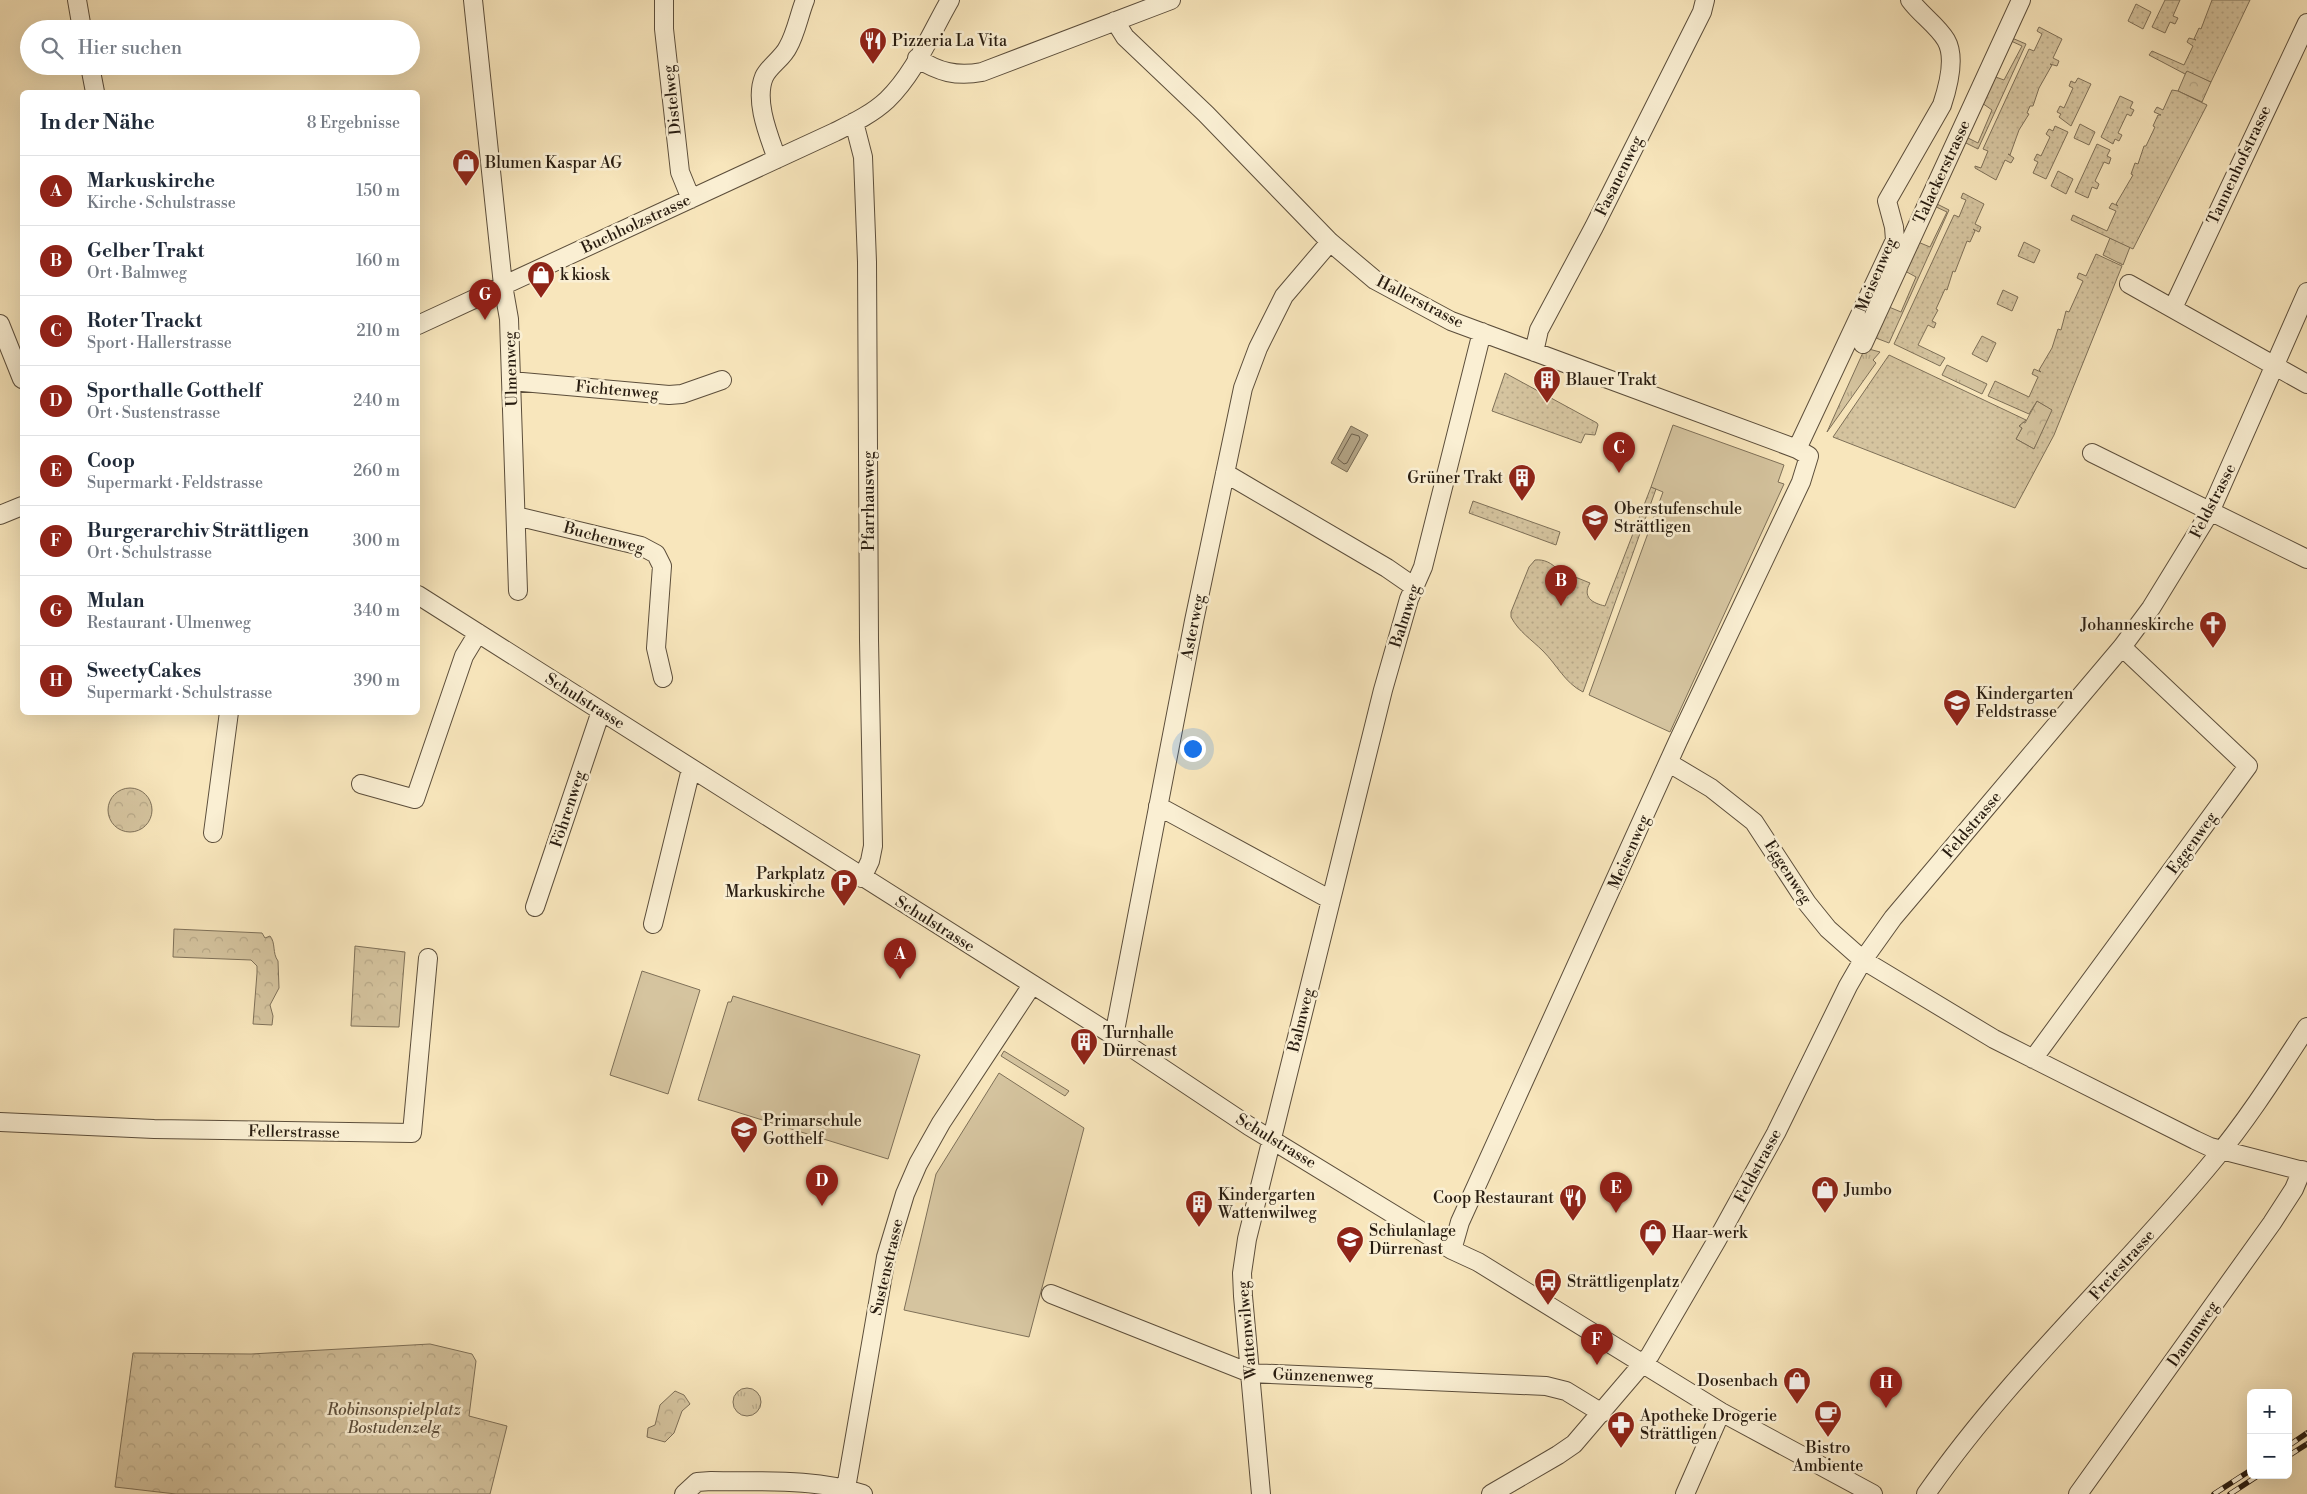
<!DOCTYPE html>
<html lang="de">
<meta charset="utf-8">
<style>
:root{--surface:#fff;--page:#f6f6f7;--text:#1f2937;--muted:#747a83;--line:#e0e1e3;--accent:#8f2418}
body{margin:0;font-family:"Libre Bodoni",serif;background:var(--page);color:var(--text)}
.controls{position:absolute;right:15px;bottom:15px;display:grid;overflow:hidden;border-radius:8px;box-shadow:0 5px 20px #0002}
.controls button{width:45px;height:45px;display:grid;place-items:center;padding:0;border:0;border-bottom:1px solid var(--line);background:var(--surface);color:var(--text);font:25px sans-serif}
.you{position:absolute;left:1192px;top:748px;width:18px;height:18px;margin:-12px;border:4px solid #fff;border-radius:50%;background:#1a73e8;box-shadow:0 0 0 8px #1a73e833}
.badge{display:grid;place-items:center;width:32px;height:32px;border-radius:50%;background:var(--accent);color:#fff;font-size:16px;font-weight:700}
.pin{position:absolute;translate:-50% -41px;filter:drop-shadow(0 1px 2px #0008)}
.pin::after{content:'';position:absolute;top:26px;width:18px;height:15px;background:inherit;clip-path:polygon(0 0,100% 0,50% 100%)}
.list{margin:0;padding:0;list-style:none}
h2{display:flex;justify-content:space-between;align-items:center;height:65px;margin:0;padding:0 20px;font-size:21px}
h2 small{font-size:16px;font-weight:400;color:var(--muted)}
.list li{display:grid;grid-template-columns:32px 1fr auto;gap:15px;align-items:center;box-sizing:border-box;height:70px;padding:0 20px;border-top:1px solid var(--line)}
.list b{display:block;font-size:19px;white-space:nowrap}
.list p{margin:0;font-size:16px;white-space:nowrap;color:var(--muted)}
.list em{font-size:16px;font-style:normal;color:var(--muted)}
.icon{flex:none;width:28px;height:28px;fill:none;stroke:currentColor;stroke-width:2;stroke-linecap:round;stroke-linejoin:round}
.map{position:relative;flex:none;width:2307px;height:1494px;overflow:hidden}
.search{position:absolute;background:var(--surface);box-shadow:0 5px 20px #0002;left:20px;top:20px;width:400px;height:55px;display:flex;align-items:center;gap:12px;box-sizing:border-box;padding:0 18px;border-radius:28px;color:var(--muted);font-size:19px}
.panel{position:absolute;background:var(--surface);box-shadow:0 5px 20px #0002;left:20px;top:90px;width:400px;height:625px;border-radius:8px}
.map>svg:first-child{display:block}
.grass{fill:url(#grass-tufts);stroke:#7e7058}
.forest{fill:url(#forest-crowns);stroke:#7e7058}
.garden{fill:url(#garden-dots);stroke:#7e7058}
.pitch{fill:#d5c49f;stroke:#7e7058}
.water{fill:#b1a182;stroke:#7a6c54}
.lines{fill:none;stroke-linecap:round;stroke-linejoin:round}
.shore{stroke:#6c5e49;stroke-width:1}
.minor-casing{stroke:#5c4e3b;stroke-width:20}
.minor{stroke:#faefd3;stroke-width:18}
.rail-casing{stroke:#281c10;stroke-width:5.5}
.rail{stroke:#faefd3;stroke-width:4;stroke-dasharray:11;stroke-linecap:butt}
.labels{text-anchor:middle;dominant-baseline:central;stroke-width:5;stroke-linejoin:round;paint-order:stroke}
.poi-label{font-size:16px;fill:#281c10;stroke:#faefd3;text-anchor:start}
.street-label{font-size:16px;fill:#281c10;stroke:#faefd3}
.park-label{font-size:16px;font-style:italic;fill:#5c4e3b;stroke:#faefd3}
</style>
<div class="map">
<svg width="2307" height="1494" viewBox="0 0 2307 1494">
<defs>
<pattern id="grass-tufts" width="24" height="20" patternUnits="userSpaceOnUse" patternTransform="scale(1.25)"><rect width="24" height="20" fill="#d5c49f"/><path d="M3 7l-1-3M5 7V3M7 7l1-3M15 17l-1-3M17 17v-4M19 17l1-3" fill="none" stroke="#b7a888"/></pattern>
<pattern id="forest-crowns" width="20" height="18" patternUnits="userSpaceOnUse" patternTransform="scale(1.25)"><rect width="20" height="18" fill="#d5c49f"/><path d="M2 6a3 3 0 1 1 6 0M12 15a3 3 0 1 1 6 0" fill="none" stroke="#b7a888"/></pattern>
<pattern id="garden-dots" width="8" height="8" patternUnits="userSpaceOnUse" patternTransform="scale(1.25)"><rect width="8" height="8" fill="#d5c49f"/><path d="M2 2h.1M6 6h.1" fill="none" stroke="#b7a888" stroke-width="1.8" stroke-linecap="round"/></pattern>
</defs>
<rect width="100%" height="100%" fill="#f8e6bc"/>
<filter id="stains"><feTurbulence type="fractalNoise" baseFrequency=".004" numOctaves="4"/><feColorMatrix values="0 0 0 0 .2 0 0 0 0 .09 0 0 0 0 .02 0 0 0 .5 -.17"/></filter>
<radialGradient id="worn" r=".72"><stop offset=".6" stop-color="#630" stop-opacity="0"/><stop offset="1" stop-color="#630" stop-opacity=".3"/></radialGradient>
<path class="grass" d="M1865,348L1880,352L1873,360L1876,363L1827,432Z
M1947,365L1987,384L1982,394L1942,375Z
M733 1402a14 14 0 1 1 28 0a14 14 0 1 1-28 0Z"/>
<path class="forest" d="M2187,70L2211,82L2202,102L2178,91Z
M2110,238L2130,247L2123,265L2103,255Z
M2037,401L2053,410L2034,449L2016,439L2022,428L2019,427L2022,422L2025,423Z
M108 810a22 22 0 1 1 44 0a22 22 0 1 1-44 0Z
M174,929L262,933L265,938L270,936C276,943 272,953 278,961L279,988L270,1005L273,1016L272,1025L253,1024L257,973V966L251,960L173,957Z
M355,946L405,952L399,1027L351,1026Z
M430,1344L472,1354L476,1361L469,1416L507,1426L490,1494H176L115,1487L133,1353L251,1354Z
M675,1391L684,1395L690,1404L682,1411L674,1433L665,1442L647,1437L648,1428L655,1425L660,1405Z"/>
<path class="garden" d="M2165,0H2180L2173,16L2178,18L2175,24L2170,22L2165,33L2152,27Z
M2212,0H2250L2211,82L2187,71L2185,74L2149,55L2152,51L2184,65L2193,46L2187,42L2189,38L2196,40L2194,39L2199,28L2201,29Z
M2136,4L2151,12L2143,29L2128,21Z
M2039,27L2062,39L2053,58L2059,61L2057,66L2050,64L2052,65L2039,88L2033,106H2030L2027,113L2029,114L2019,130L2010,155L2008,154L2014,158L2011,163L2005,160L1996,180L1975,168V166L1981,168L1988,151L1983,149L2029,49L2034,51L2042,34L2037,31Z
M2012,38L2026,44L1978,149L1964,142L1966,137L1978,143L1992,110L1982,103L1993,76L2004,80L2022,46L2011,41Z
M2078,78L2091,84L2071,126L2059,117L2061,114L2057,112L2060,106L2064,108L2073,88L2069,86L2071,81L2075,83Z
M2172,90L2178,91L2207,105L2133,249L2071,220L2073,215L2107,231L2116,211L2109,208L2112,203L2118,206L2116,204L2133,175L2131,174L2135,163L2138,164L2144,146H2146L2155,127L2153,126L2158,115H2161L2154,112L2157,107L2163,110Z
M2120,96L2133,102L2130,108L2134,110L2131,116L2127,114L2118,133L2122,135L2119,141L2115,139L2113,144L2101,137Z
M2080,124L2095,132L2089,145L2074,138Z
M2055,126L2068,132L2046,179L2033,173L2038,162L2034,160L2037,154L2041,156L2050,137L2046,134L2049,129L2053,131Z
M2097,144L2110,150L2107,156L2111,158L2109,164L2104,162L2095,181L2099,184L2097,189L2092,187L2088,198L2075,192Z
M2058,171L2073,179L2066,194L2051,186Z
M1963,193L1984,204L1975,224L1981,227L1979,232L1973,229L1975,231L1970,242L1967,241L1955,272L1953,271L1947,290L1945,289L1936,309L1938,310L1932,321L1936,323L1934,328L1928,325L1918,345L1945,358L1940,366L1894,344L1954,215L1959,217L1966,200L1961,198Z
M1935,203L1949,210L1889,343L1876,338L1889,307L1901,312L1916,277L1905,271L1918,242L1930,247L1947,212L1934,206Z
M2024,242L2040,250L2034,263L2018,256Z
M2096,254L2122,266L2054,435L2015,508L1833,437L1889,355L2026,420L2019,426L2022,428L2016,439L2034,449L2052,410L2037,401L2029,414L1988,396L1995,381L2029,397L2038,377L2032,374L2034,369L2041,372L2039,370L2052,348L2058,329L2061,330L2066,311L2069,312L2083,281L2077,278L2079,273L2086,276Z
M2003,290L2018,297L2012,311L1997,304Z
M1982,336L1996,343L1987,362L1972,354Z
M1505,373L1597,423L1598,425L1595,435L1585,434L1581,443L1492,411Z
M1651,487L1656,489L1583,692C1565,683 1557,665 1543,651C1531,639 1519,632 1511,617V612L1529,567L1535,560C1544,559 1552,563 1558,570L1590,583C1582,597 1592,603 1605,606Z
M1473,501L1560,532L1556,545L1469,513Z"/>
<path class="pitch" d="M1673,425L1784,465L1778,482L1784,484L1670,732L1589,695L1663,492L1651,487Z
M642,971L700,990L668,1094L610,1075Z
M733,996L920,1055L888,1159L698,1100L728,1002H731Z
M1004,1051L1069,1091L1065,1096L1001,1056Z
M999,1073L1084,1128L1029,1337L904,1310L936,1174Z"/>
<path class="water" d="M1351,426L1368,435L1347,472L1331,463Z"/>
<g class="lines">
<path class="shore" d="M1352,434L1359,436L1360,439L1347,463L1344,464L1338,459Z"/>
<defs>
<path id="minor" d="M77,0L82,29
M473,0L503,285L509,319L518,591
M664,0V29L680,172L691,199
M1115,21L1125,37L1206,114L1330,242L1375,280L1451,321L1797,449L1809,456L1801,482L1678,741L1460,1222L1452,1250
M917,58C938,72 957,77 982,72L1171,0
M90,66L95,92
M854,122L863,157L867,262L869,640L873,846L870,861L862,878
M777,159C769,136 754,101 764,77C769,66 783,58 788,47C796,33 799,15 805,0
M2129,284L2307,384
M2173,308L2307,23
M0,324L22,379
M418,325L835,132C853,123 872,114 887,100C915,73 931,33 950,0
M1863,344L2021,0
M1534,352L1539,330L1594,227L1702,12L1705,0
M511,381L669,395L682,394L722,380
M1797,449L1895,240L1894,227L1887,201L1942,105C1948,87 1956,57 1946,40C1937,25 1920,14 1910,0
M2092,453L2307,559
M1225,473L1387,568L1413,586
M0,515L22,506
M516,516L641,546L656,554L662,566L656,648L663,678
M418,595L1114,1036L1249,1126L1452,1250L1478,1262L1721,1412L1873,1494
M1669,763L1711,788L1754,822L1807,903L1828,929L1863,960L1994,1039L2195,1140L2210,1147L2307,1172
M361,784L415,799L464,656L478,633
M1158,806L1331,900
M213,833L229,712
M535,907L601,711
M653,924L691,769
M1114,1036L1194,621L1243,388L1258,348L1284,296L1330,242
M2033,1059L2248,766L2122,647
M0,1122L154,1129L412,1133L428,958
M1051,1294L1250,1373L1546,1386L1566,1391L1602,1413
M684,1494L697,1482L711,1481C761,1482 814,1478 863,1494
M845,1494L886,1257L905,1194L918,1164L941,1123L1032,985
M1261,1494L1243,1296L1242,1273L1247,1239L1383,690L1409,599L1423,567L1482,332
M1491,1494L1558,1455L1574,1444L1650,1355L1717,1240L1776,1133L1848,986L1863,960L1893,918L2122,647L2151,608L2210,512L2307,292
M1685,1494L1721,1412
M1926,1494C2010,1373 2120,1274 2213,1161C2248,1119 2277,1073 2307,1027
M2078,1494L2272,1223L2294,1189L2302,1170"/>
</defs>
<use href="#minor" class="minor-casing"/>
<use href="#minor" class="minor"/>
<defs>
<path id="rail" d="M2288,1446L2307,1433
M2288,1456L2307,1444
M2214,1494L2251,1470
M2230,1494L2259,1475"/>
</defs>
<use href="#rail" class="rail-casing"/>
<use href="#rail" class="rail"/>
</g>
<defs>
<symbol id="restaurant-pin" viewBox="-11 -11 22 30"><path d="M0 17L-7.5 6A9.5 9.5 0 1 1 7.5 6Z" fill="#8f2418" stroke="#faefd3"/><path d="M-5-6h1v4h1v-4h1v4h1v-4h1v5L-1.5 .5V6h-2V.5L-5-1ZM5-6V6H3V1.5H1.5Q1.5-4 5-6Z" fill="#fff"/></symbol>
<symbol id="shop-pin" viewBox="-11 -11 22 30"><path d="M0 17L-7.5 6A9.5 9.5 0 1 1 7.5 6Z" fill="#8f2418" stroke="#faefd3"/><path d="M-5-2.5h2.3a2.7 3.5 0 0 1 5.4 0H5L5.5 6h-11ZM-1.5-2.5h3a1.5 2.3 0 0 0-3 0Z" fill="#fff"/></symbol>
<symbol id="building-pin" viewBox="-11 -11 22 30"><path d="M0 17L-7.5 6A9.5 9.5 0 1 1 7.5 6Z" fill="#8f2418" stroke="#faefd3"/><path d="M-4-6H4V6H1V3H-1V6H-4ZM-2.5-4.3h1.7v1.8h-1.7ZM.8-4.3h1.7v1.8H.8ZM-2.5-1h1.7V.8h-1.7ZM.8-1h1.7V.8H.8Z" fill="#fff"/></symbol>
<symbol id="school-pin" viewBox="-11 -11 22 30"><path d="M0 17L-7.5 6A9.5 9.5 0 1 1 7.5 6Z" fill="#8f2418" stroke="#faefd3"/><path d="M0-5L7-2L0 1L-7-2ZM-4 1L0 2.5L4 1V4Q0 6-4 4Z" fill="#fff"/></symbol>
<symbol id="church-pin" viewBox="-11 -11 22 30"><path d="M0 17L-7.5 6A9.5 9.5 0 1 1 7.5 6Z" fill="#8f2418" stroke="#faefd3"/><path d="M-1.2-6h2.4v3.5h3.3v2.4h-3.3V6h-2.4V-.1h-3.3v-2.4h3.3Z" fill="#fff"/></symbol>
<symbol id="parking-pin" viewBox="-11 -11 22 30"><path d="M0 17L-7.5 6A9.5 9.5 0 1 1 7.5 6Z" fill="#8f2418" stroke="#faefd3"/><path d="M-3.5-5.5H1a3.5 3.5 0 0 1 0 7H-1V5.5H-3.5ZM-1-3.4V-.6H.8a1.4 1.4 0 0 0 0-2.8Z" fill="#fff"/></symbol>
<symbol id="bus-pin" viewBox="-11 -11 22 30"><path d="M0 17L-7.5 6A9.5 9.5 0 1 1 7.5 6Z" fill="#8f2418" stroke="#faefd3"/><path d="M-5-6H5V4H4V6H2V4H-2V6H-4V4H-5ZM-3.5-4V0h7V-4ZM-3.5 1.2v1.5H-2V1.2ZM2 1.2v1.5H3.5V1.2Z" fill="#fff"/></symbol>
<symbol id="cafe-pin" viewBox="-11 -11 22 30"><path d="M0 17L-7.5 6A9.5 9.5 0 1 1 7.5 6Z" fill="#8f2418" stroke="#faefd3"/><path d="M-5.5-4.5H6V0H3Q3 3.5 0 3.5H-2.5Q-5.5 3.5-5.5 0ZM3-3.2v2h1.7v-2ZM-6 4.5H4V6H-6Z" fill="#fff"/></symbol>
<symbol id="pharmacy-pin" viewBox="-11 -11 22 30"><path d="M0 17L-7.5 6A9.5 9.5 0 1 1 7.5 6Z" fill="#8f2418" stroke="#faefd3"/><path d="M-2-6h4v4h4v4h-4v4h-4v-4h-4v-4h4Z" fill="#fff"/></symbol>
</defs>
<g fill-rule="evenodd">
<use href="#restaurant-pin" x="857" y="25" width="32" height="43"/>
<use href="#shop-pin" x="450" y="147" width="32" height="43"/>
<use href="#shop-pin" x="525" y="259" width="32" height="43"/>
<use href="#building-pin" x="1531" y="364" width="32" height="43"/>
<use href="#building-pin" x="1506" y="462" width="32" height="43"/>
<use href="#school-pin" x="1579" y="502" width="32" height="43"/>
<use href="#church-pin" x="2197" y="609" width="32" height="43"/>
<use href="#school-pin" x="1941" y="687" width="32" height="43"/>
<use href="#parking-pin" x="828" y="867" width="32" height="43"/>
<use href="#building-pin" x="1068" y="1026" width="32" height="43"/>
<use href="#school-pin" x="728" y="1114" width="32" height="43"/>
<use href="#shop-pin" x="1809" y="1174" width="32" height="43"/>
<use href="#restaurant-pin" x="1557" y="1182" width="32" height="43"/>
<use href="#building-pin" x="1183" y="1188" width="32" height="43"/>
<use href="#shop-pin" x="1637" y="1217" width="32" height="43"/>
<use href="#school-pin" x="1334" y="1224" width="32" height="43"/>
<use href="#bus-pin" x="1532" y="1266" width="32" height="43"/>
<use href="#shop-pin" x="1781" y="1365" width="32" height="43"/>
<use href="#cafe-pin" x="1812" y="1398" width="32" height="43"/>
<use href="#pharmacy-pin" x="1605" y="1409" width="32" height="43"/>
</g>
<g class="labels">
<g class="poi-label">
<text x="892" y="41">Pizzeria La Vita</text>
<text x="485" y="163">Blumen Kaspar AG</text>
<text x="560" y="275">k kiosk</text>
<text x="1566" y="380">Blauer Trakt</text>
<text x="1503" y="478" text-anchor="end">Grüner Trakt</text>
<text x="1614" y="509">Oberstufenschule<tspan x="1614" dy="18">Strättligen</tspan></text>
<text x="2194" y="625" text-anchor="end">Johanneskirche</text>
<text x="1976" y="694">Kindergarten<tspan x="1976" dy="18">Feldstrasse</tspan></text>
<text x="825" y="874" text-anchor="end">Parkplatz<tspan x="825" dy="18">Markuskirche</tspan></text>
<text x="1103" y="1033">Turnhalle<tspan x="1103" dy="18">Dürrenast</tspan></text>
<text x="763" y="1121">Primarschule<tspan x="763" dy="18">Gotthelf</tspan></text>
<text x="1844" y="1190">Jumbo</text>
<text x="1218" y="1195">Kindergarten<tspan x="1218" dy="18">Wattenwilweg</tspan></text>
<text x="1554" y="1198" text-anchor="end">Coop Restaurant</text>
<text x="1369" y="1231">Schulanlage<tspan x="1369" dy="18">Dürrenast</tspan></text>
<text x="1672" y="1233">Haar-werk</text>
<text x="1567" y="1282">Strättligenplatz</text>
<text x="1778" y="1381" text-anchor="end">Dosenbach</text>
<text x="1640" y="1416">Apotheke Drogerie<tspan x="1640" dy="18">Strättligen</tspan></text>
<text x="1828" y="1448" text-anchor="middle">Bistro<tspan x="1828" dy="18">Ambiente</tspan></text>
</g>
<g class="street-label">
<text transform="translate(672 100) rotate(-96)">Distelweg</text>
<text transform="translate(2239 165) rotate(-65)">Tannenhofstrasse</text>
<text transform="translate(1942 172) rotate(-65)">Talackerstrasse</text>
<text transform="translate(1619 176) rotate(-64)">Fasanenweg</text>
<text transform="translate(636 224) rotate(-25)">Buchholzstrasse</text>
<text transform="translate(1876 275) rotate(-67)">Meisenweg</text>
<text transform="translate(1420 302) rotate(27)">Hallerstrasse</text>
<text transform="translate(511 369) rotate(-92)">Ulmenweg</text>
<text transform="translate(617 390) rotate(5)">Fichtenweg</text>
<text transform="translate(869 501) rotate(-90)">Pfarrhausweg</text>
<text transform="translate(2213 501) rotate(-63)">Feldstrasse</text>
<text transform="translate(604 538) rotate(15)">Buchenweg</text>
<text transform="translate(1405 616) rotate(-72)">Balmweg</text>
<text transform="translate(1193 627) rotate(-79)">Asterweg</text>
<text transform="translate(585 701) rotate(32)">Schulstrasse</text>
<text transform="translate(568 809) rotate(-72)">Föhrenweg</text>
<text transform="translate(1972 825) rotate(-50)">Feldstrasse</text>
<text transform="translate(2192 843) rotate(-54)">Eggenweg</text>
<text transform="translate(1629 852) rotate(-66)">Meisenweg</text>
<text transform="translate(1788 872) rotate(57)">Eggenweg</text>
<text transform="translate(935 924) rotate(32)">Schulstrasse</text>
<text transform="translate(1301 1020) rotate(-76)">Balmweg</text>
<text transform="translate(294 1132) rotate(1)">Fellerstrasse</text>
<text transform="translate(1276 1141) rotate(31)">Schulstrasse</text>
<text transform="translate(1758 1166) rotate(-62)">Feldstrasse</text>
<text transform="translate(2122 1265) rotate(-48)">Freiestrasse</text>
<text transform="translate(887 1267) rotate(-77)">Sustenstrasse</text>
<text transform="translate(1247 1330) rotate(-95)">Wattenwilweg</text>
<text transform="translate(2193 1334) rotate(-55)">Dammweg</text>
<text transform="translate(1323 1376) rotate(2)">Günzenenweg</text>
</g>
<g class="park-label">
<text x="394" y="1410">Robinsonspielplatz<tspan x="394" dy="18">Bostudenzelg</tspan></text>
</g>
</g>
<rect width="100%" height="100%" filter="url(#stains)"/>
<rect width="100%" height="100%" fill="url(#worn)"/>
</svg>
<div class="controls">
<button>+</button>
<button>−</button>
</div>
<div class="you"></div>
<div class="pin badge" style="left:900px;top:979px">A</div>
<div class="pin badge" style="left:1561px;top:606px">B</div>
<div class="pin badge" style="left:1619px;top:473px">C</div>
<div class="pin badge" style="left:822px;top:1206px">D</div>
<div class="pin badge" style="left:1616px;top:1213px">E</div>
<div class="pin badge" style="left:1597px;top:1365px">F</div>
<div class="pin badge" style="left:485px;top:320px">G</div>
<div class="pin badge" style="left:1886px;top:1408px">H</div>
<div class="search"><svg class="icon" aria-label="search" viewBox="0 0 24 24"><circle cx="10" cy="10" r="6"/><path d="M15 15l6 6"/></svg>Hier suchen</div>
<section class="panel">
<h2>In der Nähe<small>8 Ergebnisse</small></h2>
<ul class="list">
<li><span class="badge">A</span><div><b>Markuskirche</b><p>Kirche · Schulstrasse</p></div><em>150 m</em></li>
<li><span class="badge">B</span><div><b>Gelber Trakt</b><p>Ort · Balmweg</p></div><em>160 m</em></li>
<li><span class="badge">C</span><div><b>Roter Trackt</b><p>Sport · Hallerstrasse</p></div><em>210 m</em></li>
<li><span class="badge">D</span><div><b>Sporthalle Gotthelf</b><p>Ort · Sustenstrasse</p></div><em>240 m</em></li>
<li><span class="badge">E</span><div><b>Coop</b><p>Supermarkt · Feldstrasse</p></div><em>260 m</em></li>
<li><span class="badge">F</span><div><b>Burgerarchiv Strättligen</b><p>Ort · Schulstrasse</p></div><em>300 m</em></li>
<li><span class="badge">G</span><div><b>Mulan</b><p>Restaurant · Ulmenweg</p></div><em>340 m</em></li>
<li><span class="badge">H</span><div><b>SweetyCakes</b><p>Supermarkt · Schulstrasse</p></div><em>390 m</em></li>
</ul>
</section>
</div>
